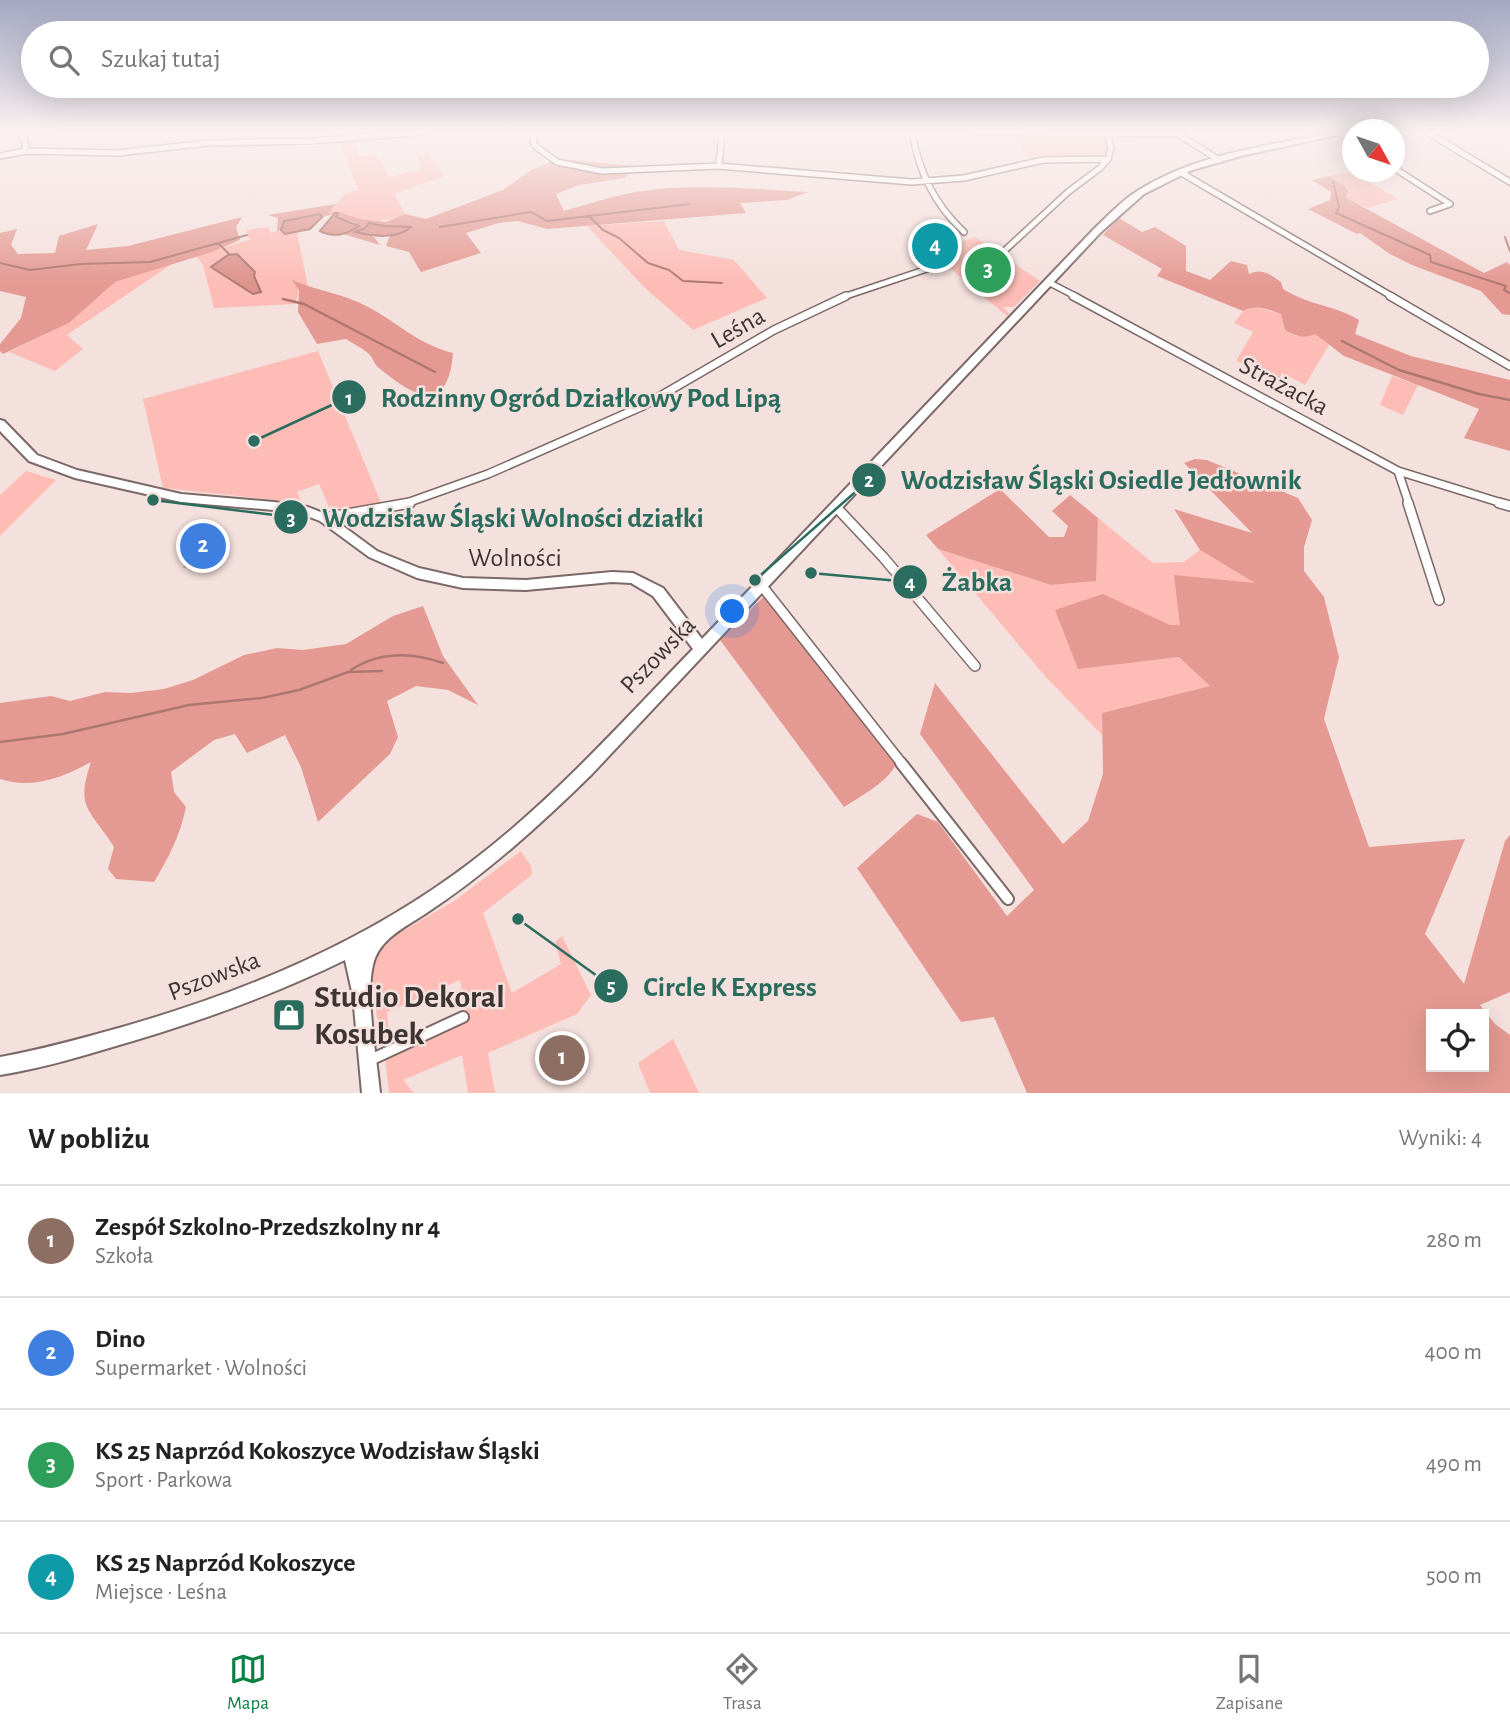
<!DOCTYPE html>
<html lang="pl">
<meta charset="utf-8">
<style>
:root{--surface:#fff;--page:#f6f6f6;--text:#222;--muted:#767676;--line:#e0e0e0;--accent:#0b8043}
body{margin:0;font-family:"Alegreya Sans",sans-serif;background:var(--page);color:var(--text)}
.controls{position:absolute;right:21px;bottom:21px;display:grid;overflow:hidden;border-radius:0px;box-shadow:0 7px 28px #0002}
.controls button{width:63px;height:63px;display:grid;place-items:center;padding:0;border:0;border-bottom:2px solid var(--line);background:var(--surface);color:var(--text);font:35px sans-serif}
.compass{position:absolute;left:1342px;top:119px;width:63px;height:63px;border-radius:50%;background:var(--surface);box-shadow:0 7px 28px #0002;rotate:130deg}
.you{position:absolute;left:733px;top:612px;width:24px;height:24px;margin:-18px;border:5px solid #fff;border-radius:50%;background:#1a73e8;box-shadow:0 0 0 10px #1a73e833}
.badge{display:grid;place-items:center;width:46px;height:46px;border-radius:50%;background:var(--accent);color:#fff;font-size:23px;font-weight:700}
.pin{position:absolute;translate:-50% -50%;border:4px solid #fff;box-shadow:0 2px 7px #0006}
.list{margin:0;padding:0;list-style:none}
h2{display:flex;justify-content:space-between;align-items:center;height:91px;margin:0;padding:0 28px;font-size:30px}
h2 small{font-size:23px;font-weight:400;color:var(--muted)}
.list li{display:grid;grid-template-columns:46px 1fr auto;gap:21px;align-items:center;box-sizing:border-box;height:112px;padding:0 28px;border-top:2px solid var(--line)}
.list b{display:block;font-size:26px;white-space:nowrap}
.list p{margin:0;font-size:23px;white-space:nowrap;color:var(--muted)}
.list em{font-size:23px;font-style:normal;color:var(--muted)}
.icon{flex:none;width:38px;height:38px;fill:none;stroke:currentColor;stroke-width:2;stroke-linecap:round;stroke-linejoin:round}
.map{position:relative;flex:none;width:1510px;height:1093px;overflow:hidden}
.search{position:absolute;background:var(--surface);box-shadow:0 7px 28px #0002;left:21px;right:21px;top:21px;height:77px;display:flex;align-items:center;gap:18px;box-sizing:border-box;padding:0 24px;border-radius:38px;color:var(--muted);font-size:26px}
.sheet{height:539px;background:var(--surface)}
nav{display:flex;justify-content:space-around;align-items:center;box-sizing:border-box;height:98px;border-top:2px solid var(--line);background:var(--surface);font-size:19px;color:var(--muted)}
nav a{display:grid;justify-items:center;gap:4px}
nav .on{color:var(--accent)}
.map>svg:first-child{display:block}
.green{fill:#fdbcb5}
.forest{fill:#e49a92;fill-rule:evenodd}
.water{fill:#dd938b;stroke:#ad7771;stroke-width:2}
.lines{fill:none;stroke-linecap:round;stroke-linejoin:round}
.stream-far1{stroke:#ad7771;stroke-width:2}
.stream{stroke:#ad7771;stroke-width:2.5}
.building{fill:#c7b3b1}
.street-far3-casing{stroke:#7b6967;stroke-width:8}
.street-far2-casing{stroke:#7b6967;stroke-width:10}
.street-far1-casing{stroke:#7b6967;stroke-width:12}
.street-casing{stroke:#7b6967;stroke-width:14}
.secondary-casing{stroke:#7b6967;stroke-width:4}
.street-far3{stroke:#fff;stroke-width:5}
.street-far2{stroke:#fff;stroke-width:7}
.street-far1{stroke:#fff;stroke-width:9}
.street{stroke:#fff;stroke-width:10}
.secondary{fill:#fff;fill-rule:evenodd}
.labels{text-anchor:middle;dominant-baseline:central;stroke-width:5;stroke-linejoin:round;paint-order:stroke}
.street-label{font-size:26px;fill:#3c3534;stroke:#f4e0dd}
.near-poi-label{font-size:32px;font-weight:bold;fill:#3c3534;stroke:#f4e0dd;text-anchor:start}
.leader{fill:none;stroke:#2a6d5e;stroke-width:2.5}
.callout-dot{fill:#2a6d5e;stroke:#f4e0dd;stroke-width:2.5}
.mark-label{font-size:21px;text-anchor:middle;font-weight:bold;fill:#fff}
.callout-label{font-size:28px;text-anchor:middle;font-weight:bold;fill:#2a6d5e;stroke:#f4e0dd;stroke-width:5;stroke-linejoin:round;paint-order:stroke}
</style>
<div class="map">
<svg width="1510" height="1093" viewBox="0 0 1510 1093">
<rect width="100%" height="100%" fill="#f4e0dd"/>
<path class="green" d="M1017,134L1105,136L1106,157L1026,156Z
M355,140L359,157L376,154L390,177L422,169L417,155L429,153L444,176L394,194L405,214C390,220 377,223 361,219C349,217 341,209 328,214L345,194L358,190L339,141Z
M1352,171V172L1398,199L1367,208L1345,197V186L1329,176Z
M664,221L679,250L734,260L767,298L693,330L644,287L587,226Z
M268,227L271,233L281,230L285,234L297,232L308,287L294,281L299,290L295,304L214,308L203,265L196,256L252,239L248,238L246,230Z
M975,237L1040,281L1014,307H1003L1009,313L1008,317L931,252Z
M172,264L67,335L83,349L55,371L9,352L69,323L115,282Z
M1251,306L1281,314L1285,330L1296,336L1315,334L1329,345L1305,385L1282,373L1279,379L1236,361L1253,332L1234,323L1243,311Z
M318,351L382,505L351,510L329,507L319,484L297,492L302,503L163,488L143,399Z
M1392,376L1418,385L1403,415L1380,405Z
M26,471L56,480L0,536V495Z
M1098,518L1153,563L1184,562L1200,550L1257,584L1180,625H1170L1078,668L1179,657L1211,686L1102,713V735L1044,675L938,549L1051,585L1095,581Z
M521,851L531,866L532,875L483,913L512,993L561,964L555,942L562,936L591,995L577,1014L488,1053L495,1093H468L462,1055L403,1080L414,1093H389L385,1058L467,1019L460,980L387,1012L390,1041L381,1046L371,973L374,953L384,942L454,901Z
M673,1039L699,1093H650L638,1063Z"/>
<path class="forest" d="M560,159L636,166L625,178L579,185L556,194L564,211C588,204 612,196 636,192C687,183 757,189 808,192L787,200L740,203L746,213L547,229L518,221L499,223L466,233L481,253L421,272L409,252L386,246L390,235L404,233L370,223L356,232L374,237L380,245L343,234L352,231L356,223L335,217L337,213L322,217L320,214L281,225V230L277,231L278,218L268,215L336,204L329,213L336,211L360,219L386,222L405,214L426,219L503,190L531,170Z
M1329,176L1345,186L1348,192L1345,197L1484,273L1507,262L1510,265V315L1502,314L1481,291L1412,265L1390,254L1360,233L1357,234L1308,209L1330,200L1331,192L1312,180Z
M242,217L236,227L240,240L212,252L115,282L69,323L3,354L0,351V344L21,318L26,297L0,291V233L17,229L11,245L18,254L55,253L59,236L98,224L86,250L128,246Z
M1119,218L1142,232L1155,227L1186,246V271L1210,280L1231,261L1247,265L1249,274C1262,268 1270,274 1281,282L1283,289C1308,305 1337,306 1359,320L1355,334L1411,356L1510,380V451L1464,438L1479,409L1344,356L1315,334C1303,339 1296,336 1285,330L1281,314C1268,309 1255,304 1243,311L1157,276L1162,269L1103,235Z
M292,280C317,291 343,293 368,307C399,323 417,344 453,353C448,415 415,398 379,368C375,365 373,359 370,355C364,349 354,344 346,339L317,344L298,312L299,290Z
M1195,459L1207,460L1298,498L1312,520L1304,547V571L1324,597L1339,657L1324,719L1369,847L1465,839L1425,934L1464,984L1505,841L1510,835V992L1480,1005L1495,1024L1510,1035V1093H1027L994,1017L961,1022L857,868L917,814L938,822L1007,916L1034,890L920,734L935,683L1063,844L1088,821L1103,774L1102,713L1210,686L1179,657L1078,669L1055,610L1103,594L1170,625H1180L1174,575L1255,583L1200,550L1174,509L1252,533L1184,463ZM1431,1014H1484V1067H1431Z
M1000,489L1049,537H1064L1068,526L1052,511L1070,495L1098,518L1096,581L1051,585L938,549L926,535Z
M764,596L896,762C893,779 858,798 844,807L720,640Z
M423,606L443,656L478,705L448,690L416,686L387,701L398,737L390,754L318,822L301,767L285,735L247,753L235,734L214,740L171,772L174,792L186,807C180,836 169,857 154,882L116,879L108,869L114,847C90,808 75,810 91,762C64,777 32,790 0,779V703L51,696L70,701L105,692L131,693L164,689L193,680L244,655L277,648L303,650L346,644L393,616Z"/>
<path class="water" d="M335,213H338L336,217L359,226C346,235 334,238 320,231Z
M320,214L322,217L310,229L285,234L281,230L284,221Z
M369,223L384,226L411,227C397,240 373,236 355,232L365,228Z
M237,254L255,272L254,276L261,292L253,294L211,267L228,255Z"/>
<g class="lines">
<path class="stream-far1" d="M1333,182L1339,207L1336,213L1430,255L1431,262L1506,286L1504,290L1510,293
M588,215L603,230L619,238L648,263L669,270L683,281L722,283
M440,227L531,212L547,221L690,204
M1505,237L1510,251
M218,243L230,255
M0,263L30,270L81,264L150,262L247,235"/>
<path class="stream" d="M283,299L304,304L435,372
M1342,341L1399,370L1479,394L1510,400
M351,670C380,651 411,652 443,663
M0,742L63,734L189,705L262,698L299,690L348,672L382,671"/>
</g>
<path class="building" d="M221,525L205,566L183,568L201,527Z"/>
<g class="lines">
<defs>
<path id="street-far3" d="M19,132L24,137L26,151
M533,132L534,145L557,162L602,171L718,166L912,182L964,178L1043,160L1108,159
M912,132C919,172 934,204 964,232
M973,132L1178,134L1219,160
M1427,132L1510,182
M1341,134L1352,141
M0,156L26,151L118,153L208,143L311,141L425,132
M719,166L722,132
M1394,168L1450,204L1430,211
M1180,172L1393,297
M1002,253L1068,192L1100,168L1108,159L1111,148L1108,134
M1048,282L1077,297
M843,297L939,265"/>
<path id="street-far2" d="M1073,296L1398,471L1505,504
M1390,296L1510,366
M1398,471L1409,504
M404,504L488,474L643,406L774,330L846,296"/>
<path id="street-far1" d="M1408,503L1439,600
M1499,503L1510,506
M836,507L883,557L975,666
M324,518L410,503
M762,586L903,765"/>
<path id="street" d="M901,763L1008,899
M368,1061L463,1017"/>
<path id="secondary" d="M1335,132H1351L1241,156L1192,170L1144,194L1100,233L592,774C540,825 486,874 425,914C405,927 378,940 373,965C365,998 377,1058 380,1093H362L353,996L345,960C269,997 190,1025 109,1048C73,1059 37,1069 0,1075V1057C40,1050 79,1039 119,1028C245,992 366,942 471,862C553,800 622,722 693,649L653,596L631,583L612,582L526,590L463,588L417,578L369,557L320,521L307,516L274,510L181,502L75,478L29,461L0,431V420L4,421L37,455L77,470L181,494L274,502L308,507L328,515L377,551L419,568L463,578L526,580L612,572L633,573L663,588L702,639L1094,229C1108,216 1122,200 1139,190C1198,153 1269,146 1335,132Z"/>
</defs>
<use href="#street-far3" class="street-far3-casing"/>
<use href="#street-far2" class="street-far2-casing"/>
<use href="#street-far1" class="street-far1-casing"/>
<use href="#street" class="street-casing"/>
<use href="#secondary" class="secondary-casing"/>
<use href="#street-far3" class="street-far3"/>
<use href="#street-far2" class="street-far2"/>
<use href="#street-far1" class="street-far1"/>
<use href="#street" class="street"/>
<use href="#secondary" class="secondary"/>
</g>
<linearGradient id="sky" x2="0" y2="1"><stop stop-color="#a3a7c3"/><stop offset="0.46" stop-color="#faf1f0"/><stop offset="1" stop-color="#faf1f0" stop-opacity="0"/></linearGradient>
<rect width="1510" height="285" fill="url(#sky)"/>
<defs>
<symbol id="shop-square" viewBox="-11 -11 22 22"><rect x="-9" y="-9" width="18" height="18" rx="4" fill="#2a6d5e" stroke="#f4e0dd"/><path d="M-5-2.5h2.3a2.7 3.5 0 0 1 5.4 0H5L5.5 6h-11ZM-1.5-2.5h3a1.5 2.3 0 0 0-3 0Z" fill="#fff"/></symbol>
</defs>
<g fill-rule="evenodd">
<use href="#shop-square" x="270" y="996" width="38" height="38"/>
</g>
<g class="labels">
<g class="street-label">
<text transform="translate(738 328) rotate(-30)">Leśna</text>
<text transform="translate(1284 386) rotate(28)">Strażacka</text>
<text x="515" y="558">Wolności</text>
<text transform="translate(658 655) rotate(-46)">Pszowska</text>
<text transform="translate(214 976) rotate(-21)">Pszowska</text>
</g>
<g class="near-poi-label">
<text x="314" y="997">Studio Dekoral<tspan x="314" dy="37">Kosubek</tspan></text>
</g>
</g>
<path class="leader" d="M254 441L349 397M755 580L869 480M153 500L291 517M811 573L910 582M518 919L611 986"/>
<g class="callout-dot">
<circle cx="254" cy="441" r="7"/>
<circle cx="755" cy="580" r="7"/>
<circle cx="153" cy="500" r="7"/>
<circle cx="811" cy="573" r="7"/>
<circle cx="518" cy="919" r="7"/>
<circle cx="349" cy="397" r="18"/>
<circle cx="869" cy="480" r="18"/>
<circle cx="291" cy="517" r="18"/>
<circle cx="910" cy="582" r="18"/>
<circle cx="611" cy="986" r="18"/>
</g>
<g class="mark-label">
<text x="349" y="405">1</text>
<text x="869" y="487">2</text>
<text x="291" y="525">3</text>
<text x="910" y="589">4</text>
<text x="611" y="993">5</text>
</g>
<g class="callout-label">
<text x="581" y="407">Rodzinny Ogród Działkowy Pod Lipą</text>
<text x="1101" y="489">Wodzisław Śląski Osiedle Jedłownik</text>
<text x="513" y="527">Wodzisław Śląski Wolności działki</text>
<text x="977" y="591">Żabka</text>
<text x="730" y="996">Circle K Express</text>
</g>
</svg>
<div class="controls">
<button><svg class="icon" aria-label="locate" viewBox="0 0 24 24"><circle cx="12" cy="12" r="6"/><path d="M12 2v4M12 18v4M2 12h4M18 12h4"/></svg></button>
</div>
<svg class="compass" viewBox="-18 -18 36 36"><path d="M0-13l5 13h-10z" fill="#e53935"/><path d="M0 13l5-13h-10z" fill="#767676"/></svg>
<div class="you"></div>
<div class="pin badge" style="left:562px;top:1058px;background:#8d6e63">1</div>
<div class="pin badge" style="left:203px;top:546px;background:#3f7fe0">2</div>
<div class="pin badge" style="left:988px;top:270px;background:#2e9e5b">3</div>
<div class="pin badge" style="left:935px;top:246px;background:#0f9aa8">4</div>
<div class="search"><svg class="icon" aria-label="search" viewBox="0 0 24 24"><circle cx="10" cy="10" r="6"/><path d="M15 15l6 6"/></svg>Szukaj tutaj</div>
</div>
<section class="sheet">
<h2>W pobliżu<small>Wyniki: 4</small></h2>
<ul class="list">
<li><span class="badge" style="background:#8d6e63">1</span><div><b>Zespół Szkolno-Przedszkolny nr 4</b><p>Szkoła</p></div><em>280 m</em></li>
<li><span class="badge" style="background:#3f7fe0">2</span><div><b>Dino</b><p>Supermarket · Wolności</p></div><em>400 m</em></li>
<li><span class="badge" style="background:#2e9e5b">3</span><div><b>KS 25 Naprzód Kokoszyce Wodzisław Śląski</b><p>Sport · Parkowa</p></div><em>490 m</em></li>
<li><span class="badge" style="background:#0f9aa8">4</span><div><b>KS 25 Naprzód Kokoszyce</b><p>Miejsce · Leśna</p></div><em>500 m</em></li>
</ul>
</section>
<nav>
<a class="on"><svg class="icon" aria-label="map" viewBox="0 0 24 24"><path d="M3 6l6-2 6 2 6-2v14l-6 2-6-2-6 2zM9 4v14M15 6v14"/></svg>Mapa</a>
<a><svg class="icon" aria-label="directions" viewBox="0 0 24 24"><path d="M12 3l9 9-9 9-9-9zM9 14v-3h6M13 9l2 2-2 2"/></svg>Trasa</a>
<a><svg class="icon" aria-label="saved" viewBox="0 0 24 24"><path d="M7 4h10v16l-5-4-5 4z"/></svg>Zapisane</a>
</nav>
